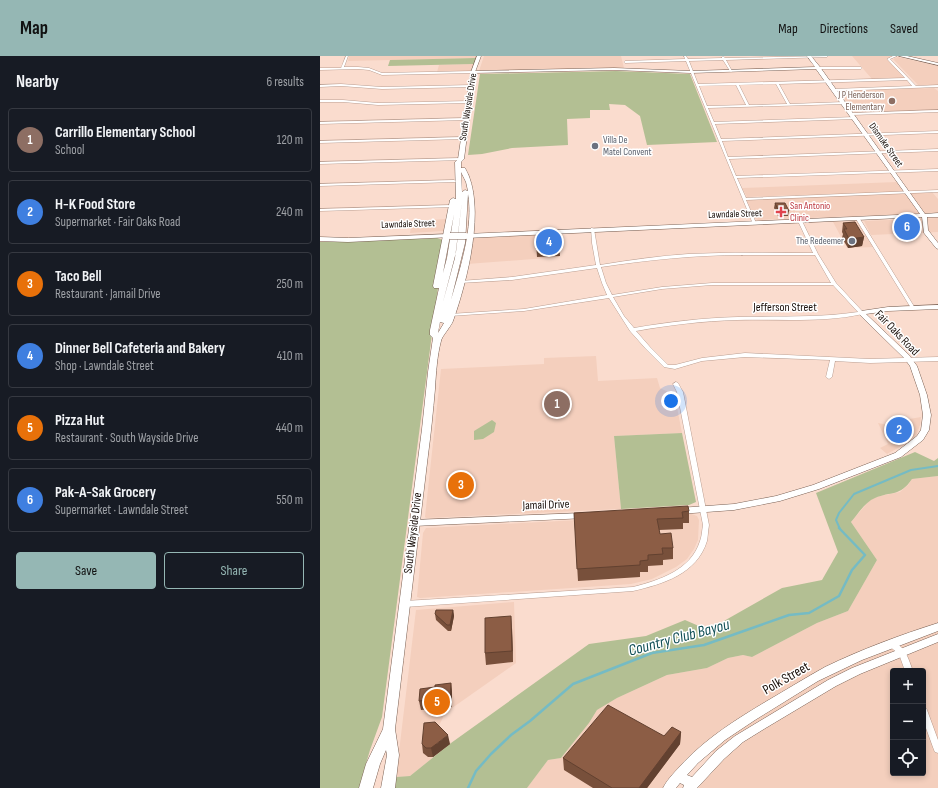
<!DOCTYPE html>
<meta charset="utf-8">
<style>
:root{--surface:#171b24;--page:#242831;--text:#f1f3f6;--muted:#9ea1a6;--line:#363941;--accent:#95b7b4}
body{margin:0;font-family:"Sofia Sans Condensed",sans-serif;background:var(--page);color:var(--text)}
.controls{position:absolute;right:12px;bottom:12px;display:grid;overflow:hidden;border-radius:4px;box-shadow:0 2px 6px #0003}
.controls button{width:36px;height:36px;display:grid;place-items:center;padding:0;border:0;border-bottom:1px solid var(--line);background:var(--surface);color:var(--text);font:20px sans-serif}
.you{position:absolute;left:351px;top:345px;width:14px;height:14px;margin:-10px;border:3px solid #fff;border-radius:50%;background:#1a73e8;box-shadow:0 0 0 6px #1a73e833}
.badge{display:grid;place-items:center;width:26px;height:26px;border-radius:50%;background:var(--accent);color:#fff;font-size:13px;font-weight:700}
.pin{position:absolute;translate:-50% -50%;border:2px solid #fff;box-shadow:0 1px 4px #0006}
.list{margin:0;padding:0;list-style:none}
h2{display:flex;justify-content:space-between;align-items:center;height:52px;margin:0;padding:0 16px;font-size:17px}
h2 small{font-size:13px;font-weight:400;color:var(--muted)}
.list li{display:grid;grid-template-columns:26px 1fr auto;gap:12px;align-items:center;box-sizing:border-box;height:64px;margin:0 8px 8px;padding:0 8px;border:1px solid var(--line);border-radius:4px}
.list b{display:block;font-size:15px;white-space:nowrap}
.list p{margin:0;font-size:13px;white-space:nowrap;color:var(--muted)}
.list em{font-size:13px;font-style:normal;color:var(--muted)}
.actions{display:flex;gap:8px;padding:12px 16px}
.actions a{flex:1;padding:9px 0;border:1px solid var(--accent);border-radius:4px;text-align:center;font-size:14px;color:var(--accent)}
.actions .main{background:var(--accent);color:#111}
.icon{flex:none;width:22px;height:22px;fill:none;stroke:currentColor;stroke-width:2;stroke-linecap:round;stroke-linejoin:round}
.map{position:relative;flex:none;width:618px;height:732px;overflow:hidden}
header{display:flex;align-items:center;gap:24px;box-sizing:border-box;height:56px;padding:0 20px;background:var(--accent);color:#111}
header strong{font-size:19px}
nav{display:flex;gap:22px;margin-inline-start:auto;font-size:14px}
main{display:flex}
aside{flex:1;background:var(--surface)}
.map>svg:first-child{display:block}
.built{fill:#f4cfbd;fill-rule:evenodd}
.green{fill:#b3bf93}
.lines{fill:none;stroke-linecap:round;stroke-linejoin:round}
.stream-far1{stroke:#75bbc4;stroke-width:2}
.stream{stroke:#75bbc4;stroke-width:2.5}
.street-casing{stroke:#7a6154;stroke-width:0.5}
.secondary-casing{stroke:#7a6154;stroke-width:1}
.primary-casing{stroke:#7a6154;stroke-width:1}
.street{fill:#fff;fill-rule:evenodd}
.secondary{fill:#fff;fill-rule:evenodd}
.primary{fill:#fff;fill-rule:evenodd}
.secondary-bridge-casing{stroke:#7a6154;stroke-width:7;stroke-linecap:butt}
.secondary-bridge{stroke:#fff;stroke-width:6}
.wall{fill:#78503b}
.shaded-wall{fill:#624130}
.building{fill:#8c5d45;stroke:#624130}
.education-dot{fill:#8d6e63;stroke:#fff;stroke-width:1.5}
.worship-dot{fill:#6b7280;stroke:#fff;stroke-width:1.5}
.health-dot{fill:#e0444e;stroke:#fff;stroke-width:1.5}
.labels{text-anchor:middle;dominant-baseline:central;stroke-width:3;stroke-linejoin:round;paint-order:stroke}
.far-education-label{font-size:10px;fill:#785e54;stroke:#fff;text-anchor:end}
.far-street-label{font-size:10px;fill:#190f0a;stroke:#fff}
.far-worship-label{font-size:10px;fill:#5b616d;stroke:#fff;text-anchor:start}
.far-health-label{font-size:10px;fill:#be3a42;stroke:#fff;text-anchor:start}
.street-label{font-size:12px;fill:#190f0a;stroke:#fff}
.near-street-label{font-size:14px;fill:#190f0a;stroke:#fff}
.near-water-label{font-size:16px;font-style:italic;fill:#104e55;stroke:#fff}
</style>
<header>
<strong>Map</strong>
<nav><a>Map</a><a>Directions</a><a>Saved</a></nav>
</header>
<main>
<aside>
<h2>Nearby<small>6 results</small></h2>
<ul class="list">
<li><span class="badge" style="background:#8d6e63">1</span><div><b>Carrillo Elementary School</b><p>School</p></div><em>120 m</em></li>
<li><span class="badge" style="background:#3f7fe0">2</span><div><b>H-K Food Store</b><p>Supermarket · Fair Oaks Road</p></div><em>240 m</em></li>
<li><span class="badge" style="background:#e8710a">3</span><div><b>Taco Bell</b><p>Restaurant · Jamail Drive</p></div><em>250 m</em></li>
<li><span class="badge" style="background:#3f7fe0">4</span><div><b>Dinner Bell Cafeteria and Bakery</b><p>Shop · Lawndale Street</p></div><em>410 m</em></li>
<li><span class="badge" style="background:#e8710a">5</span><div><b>Pizza Hut</b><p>Restaurant · South Wayside Drive</p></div><em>440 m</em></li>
<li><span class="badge" style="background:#3f7fe0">6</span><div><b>Pak-A-Sak Grocery</b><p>Supermarket · Lawndale Street</p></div><em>550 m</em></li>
</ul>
<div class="actions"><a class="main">Save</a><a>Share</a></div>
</aside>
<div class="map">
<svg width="618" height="732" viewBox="0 0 618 732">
<rect width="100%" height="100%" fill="#fadcce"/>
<path class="built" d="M29,0H157L156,2L28,5Z
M164,0H301L304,12L159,15Z
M532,0H573L567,3L584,22L552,23Z
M578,1L618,10V30L598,29L573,3Z
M154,8L151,15L117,16L119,9Z
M614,32L618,35V54L536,57L517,35Z
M577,126L585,138L612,136L618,143V157L438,164L435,163L427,145L428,144L476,141L475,139L427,141L422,132Z
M618,162V176L551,179L544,165Z
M127,163L124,175L90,177L92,165Z
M536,165L538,166L554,191L527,192L513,166Z
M239,177V201L147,208L152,182L155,181Z
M276,300L278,325L337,322L340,332L346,335L354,336L362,377L294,380L301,453L106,462L105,461L121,313L224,308V302Z
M601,361L600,369L597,378L591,385L567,398L560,392L568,388L558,367L568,369L578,365Z
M618,420V732H378L403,702L382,690L343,732H207L228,704L241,702L269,667L277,654L297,642L347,619L387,612L408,602L423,599L432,601L497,567L528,555L557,504L531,466L549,445L555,441L580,436L588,429L592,423ZM573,615H603V717H573Z
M371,458L377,460L379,464L378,484L374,493L367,503L356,511L332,523L311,528L100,542L97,541L103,477L106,472Z
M194,546L196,607L125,657L118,672L131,687L90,720L76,721L96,554Z"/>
<path class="green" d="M156,2L154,8L68,10L70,4Z
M296,15L370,18L397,86L327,89L320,60L305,49L289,48L290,54H270V62L247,63L248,89L192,92L162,98L148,99L160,18Z
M117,182L123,184L124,186L62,661L50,694L39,732H0V186Z
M172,364L176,367L174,376L163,383L154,384V375Z
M362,377L376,446L369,449L301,453L294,380Z
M595,396L614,405L618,402V420L592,423C580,441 571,435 555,442C545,446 538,458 531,466L557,504L528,555L497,567L432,601L423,599L408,602L387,612L347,619L297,642L277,654L269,667L241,702L228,704L207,732H75L76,721L90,720L131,687L269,588L326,580L365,564L388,574L462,532L502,524L518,496L496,437Z"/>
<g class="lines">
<path class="stream-far1" d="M520,473L516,464L519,457L534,438L591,414L618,410"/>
<path class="stream" d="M148,732L156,715L171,698L191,679L210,665L253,628L332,597L384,589L469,559L489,557L519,540L532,514L545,499L519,472"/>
<defs>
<path id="street" d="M26,0H28L24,11H38L49,12L62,17L153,15L154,16L153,17L62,19L49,14L38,13L0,14V12H21Z
M364,0H366L368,3L402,2V1L403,0L405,2L508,0L507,1L406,4L412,15L411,16L410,15L403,4L369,5L378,28L585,22L567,3L573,0H577L570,3L596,30L618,29V31L514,35L512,34L514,33L592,30L587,24L459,28L470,48L524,46L526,47L524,48L388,52L394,66L535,61L537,62L535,63L395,68L401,83L618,75V77L402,85L408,101L618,93V95L409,103L416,120L618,113V115L417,122L426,142L618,134V136L426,144L436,167L435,168H433L366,5L305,7L304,6L305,5L365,3ZM456,28L467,48L429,49L419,29ZM416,29L426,49L387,50L379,30Z
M498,11H541L542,12L541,13H497V12Z
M21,28L62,31L152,29L154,30L152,31L62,33L21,30L0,31V29Z
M0,44H23L58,47L149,45L151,46L149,47L58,49L23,46H0Z
M618,54V56L532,59L530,58L532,57Z
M147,62L148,63L146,64L0,68V66Z
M144,81L145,82L143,83L0,87V85Z
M141,102L143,103L142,104L0,108V106Z
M134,124L136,125L135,126L0,130V128Z
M132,149L134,150L133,151L0,155V153Z
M537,162H539L540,163L595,252V253H593L591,252L536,163Z
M479,164H480L482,165L498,198L516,227L543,256V258C502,267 458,263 417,264C383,265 349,269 316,275L330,291L348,309H355L382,302L425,297L550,303L618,301V305L550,307L515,305L512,321L509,323L506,321L510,304L425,301L382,305L355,313L344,311L326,293L310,275L289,242L204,255L130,260L128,259L130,258L204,253L287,239L282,227L277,212L192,224L140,227L138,226L140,225L192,221L276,209L272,187L271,172H272L274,173L280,209C310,204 339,200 368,198C410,196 452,197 493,197L478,165ZM422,199H495L511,227H392L342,231L292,239L286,227L281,211C328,204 375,199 422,199ZM392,229H513L538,256C498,262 458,260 418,261C383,262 348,266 314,272L304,260L293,241L342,233Z
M356,326L358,327L363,336L389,469C388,474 388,480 387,485C377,518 343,528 313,535L85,551L83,550L82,548L83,546L85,545L313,531C340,524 371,514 380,485C382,480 382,474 383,469L357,336L353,328Z
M572,585C586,591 588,602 593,615H585L579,598L569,590L568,588L569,586Z
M603,651L606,652L607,654L618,684V697L615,696L614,694L603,664Z"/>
<path id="secondary" d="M487,0H491L500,11L605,158L618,157V161H607L608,174L618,187V193L616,192L604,177L602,161L146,182L143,180L146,178L600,158L496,13L371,17L294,14L153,17L151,16L153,15L294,12L371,15L495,11Z
M579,0H587L618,7V9Z
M130,178L133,180L132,181L28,186L0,185V181L28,182Z
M618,249V253L568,255L546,258L589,299L597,310L607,339L611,359L609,374L603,384L581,401L499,433L460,445L414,454L359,458L356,457L355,455L356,453L359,452L414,448L456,440L493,429L575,397L597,380L601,374L603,359L600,339L590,310L584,302L538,257L541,255L568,251Z
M263,457L266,458L267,460L266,462L94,470L91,469L89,467L91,465L94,464Z
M618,567V575L542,604L498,625L435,664L405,684L378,707L367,719L372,721L396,695L415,680L508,624L532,612L618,578V586L540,618L516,630L444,673L423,686L404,703L377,732H363L364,729L360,727L356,732H343C348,722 357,714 364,706C388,681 417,663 447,645C466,634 485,622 505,611C540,594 580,579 618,567Z"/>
<path id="primary" d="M157,0H161L155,16L144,103L141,106V112H145C167,149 147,226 133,265C130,272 122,280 121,285C117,300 116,317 115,333C113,355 111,377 108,399C97,491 86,582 75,673L79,699L75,732H61L67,699L66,694L60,708L53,732H39L46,708L63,673L102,373L108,316L113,282L110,279V274L119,232H114L113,230L130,144L133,142L136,143L135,106L138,103L151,16ZM141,116L146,126L148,135L145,134L142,136ZM148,138C154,170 140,213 131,244L145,187ZM142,145L136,196L123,246L135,202ZM134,158L127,202L123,217ZM120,266L124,267L118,277Z"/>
</defs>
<use href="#street" class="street-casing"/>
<use href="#secondary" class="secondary-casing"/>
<use href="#primary" class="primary-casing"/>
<use href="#street" class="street"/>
<use href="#secondary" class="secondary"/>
<use href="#primary" class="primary"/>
<defs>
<path id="secondary-bridge" d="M130,180H146"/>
</defs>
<use href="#secondary-bridge" class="secondary-bridge-casing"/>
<use href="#secondary-bridge" class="secondary-bridge"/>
</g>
<path class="wall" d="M455,147L469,155L468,160H458L454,152Z
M523,167L544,181L542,190L528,192L522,182L523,178L522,176Z
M239,184L240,200L217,201L216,185Z
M570,364L590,374L589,380L578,381L569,369Z
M151,419L152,425L151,432L130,433L129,428Z
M369,455V467H363V473L339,474L340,478L353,492V503L343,504V509L328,510V516H320V521L258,525L254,457Z
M133,554L134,560L131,575H128L116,564L115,558Z
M192,572L193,606L166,609L165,597Z
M131,627L132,636V651L101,654L99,645L115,631Z
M361,676L360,688L327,732H273L244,714L243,702L344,680Z
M102,688H130L113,701H108L103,697Z"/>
<path class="shaded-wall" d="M544,181L542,190L528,192L529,183Z
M590,374L589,380L578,381L580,376Z
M151,419L152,425L151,432Z
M133,554L134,560L131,575L130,569Z
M191,560L192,572L193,606L192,595Z
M131,627L132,636V651L130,642Z
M361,676L360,688L327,732H319Z
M128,679L130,688L113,701L111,692Z"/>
<path class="building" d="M455,147H465L469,155L459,156Z
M535,166L544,181L529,183L524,173H527L523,167Z
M233,173L234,184H239V193H216V185H224L223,174Z
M581,362L590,374L580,376L570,364Z
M151,419V427L129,428L130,420Z
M368,450L369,455L362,456L363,462L337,463L340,478L351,477L353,492H342L343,498L328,499V504L320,505V509L257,513L254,457Z
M116,554H133L130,569H127L115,558Z
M191,560L192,595L165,597V562Z
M131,627L130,642L99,645L100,633L115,631V629Z
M288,649L344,680L352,671L361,676L319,732H292L243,702Z
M115,666L128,679L111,692H106L102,688L104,667Z"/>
<circle class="education-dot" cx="572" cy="45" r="4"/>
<g class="worship-dot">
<circle cx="275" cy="90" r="4"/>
<circle cx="532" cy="185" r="4"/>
</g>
<path class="health-dot" d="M459 150h4v4h4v4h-4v4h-4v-4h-4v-4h4z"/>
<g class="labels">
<g class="far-education-label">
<text x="564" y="39">J P Henderson<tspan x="564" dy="12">Elementary</tspan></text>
</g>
<g class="far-street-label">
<text transform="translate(148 51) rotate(-81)">South Wayside Drive</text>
<text transform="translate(566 89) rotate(55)">Dismuke Street</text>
<text transform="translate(415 158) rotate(-2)">Lawndale Street</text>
<text transform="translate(88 168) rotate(-2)">Lawndale Street</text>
</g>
<g class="far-worship-label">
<text x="283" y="84">Villa De<tspan x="283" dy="12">Matel Convent</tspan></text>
<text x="524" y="185" text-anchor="end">The Redeemer</text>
</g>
<g class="far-health-label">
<text x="470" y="150">San Antonio<tspan x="470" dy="12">Clinic</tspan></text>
</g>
<g class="street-label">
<text x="465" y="251">Jefferson Street</text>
<text transform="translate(577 277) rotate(46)">Fair Oaks Road</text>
<text transform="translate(226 449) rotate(-2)">Jamail Drive</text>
<text transform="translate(93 477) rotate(-83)">South Wayside Drive</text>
</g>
<g class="near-street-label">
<text transform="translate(466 622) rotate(-30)">Polk Street</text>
</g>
<g class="near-water-label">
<text transform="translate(359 582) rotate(-15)">Country Club Bayou</text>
</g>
</g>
</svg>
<div class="controls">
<button>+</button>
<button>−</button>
<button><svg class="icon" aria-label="locate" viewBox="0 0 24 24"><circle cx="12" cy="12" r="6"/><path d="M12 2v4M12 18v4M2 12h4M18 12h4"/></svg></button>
</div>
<div class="you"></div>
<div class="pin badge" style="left:237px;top:348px;background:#8d6e63">1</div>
<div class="pin badge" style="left:579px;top:374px;background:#3f7fe0">2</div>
<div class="pin badge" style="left:141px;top:429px;background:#e8710a">3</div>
<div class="pin badge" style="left:229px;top:186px;background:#3f7fe0">4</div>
<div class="pin badge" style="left:117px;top:646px;background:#e8710a">5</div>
<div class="pin badge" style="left:587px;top:171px;background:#3f7fe0">6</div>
</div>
</main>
